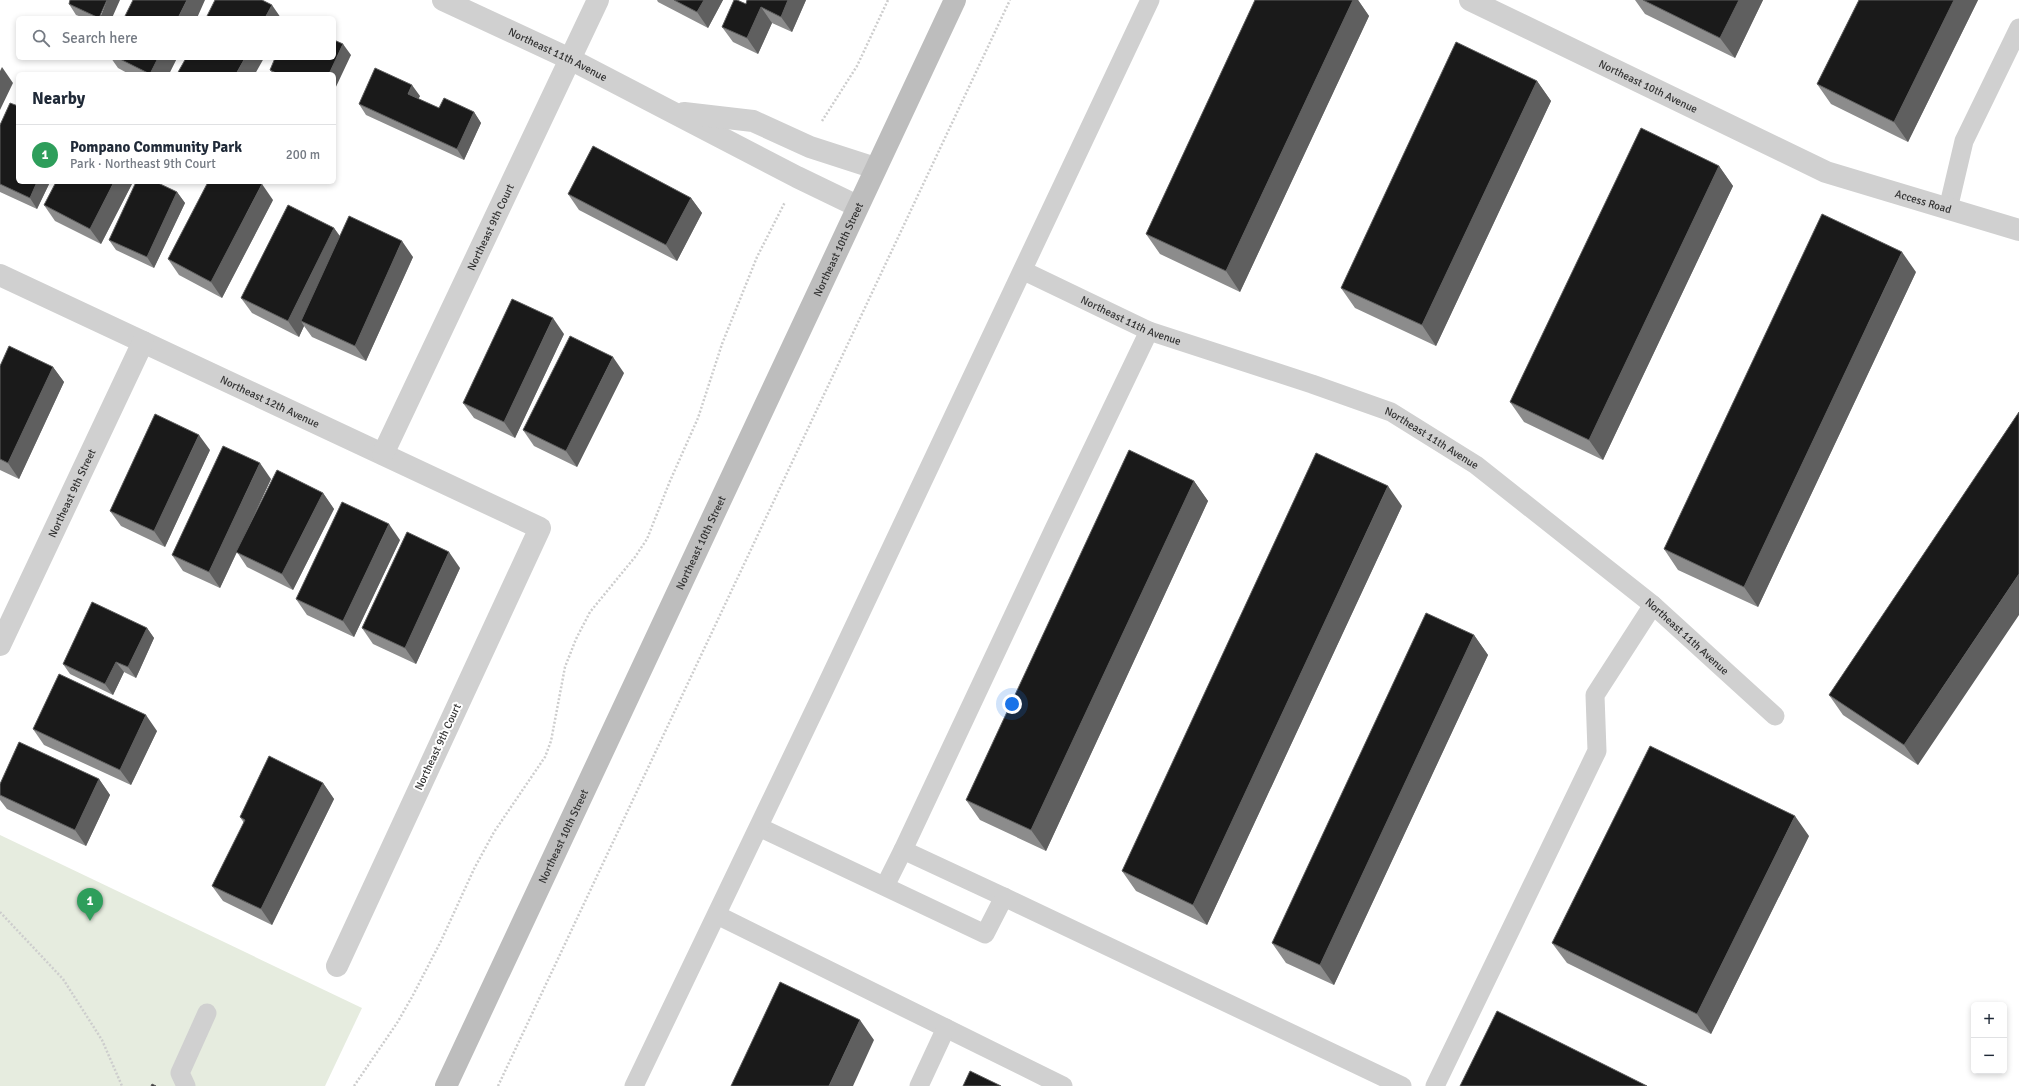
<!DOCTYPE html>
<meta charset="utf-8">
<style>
:root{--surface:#fff;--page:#f6f6f7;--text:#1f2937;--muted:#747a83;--line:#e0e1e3;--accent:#e63946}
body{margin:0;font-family:Signika,sans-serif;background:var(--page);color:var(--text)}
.controls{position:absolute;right:12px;bottom:12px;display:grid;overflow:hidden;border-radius:6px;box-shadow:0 2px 6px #0003}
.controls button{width:36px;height:36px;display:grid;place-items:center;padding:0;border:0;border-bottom:1px solid var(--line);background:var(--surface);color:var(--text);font:20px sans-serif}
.you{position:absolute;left:1012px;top:704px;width:14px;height:14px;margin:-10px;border:3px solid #fff;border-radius:50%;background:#1a73e8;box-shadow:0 0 0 6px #1a73e833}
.badge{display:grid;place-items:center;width:26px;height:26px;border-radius:50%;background:var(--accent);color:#fff;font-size:13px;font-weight:700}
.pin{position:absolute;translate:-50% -33px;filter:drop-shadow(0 1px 2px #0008)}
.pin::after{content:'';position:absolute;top:21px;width:14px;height:12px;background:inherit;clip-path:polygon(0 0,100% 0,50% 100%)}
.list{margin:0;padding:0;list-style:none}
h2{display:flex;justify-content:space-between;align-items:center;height:52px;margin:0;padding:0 16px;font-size:17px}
h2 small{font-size:13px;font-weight:400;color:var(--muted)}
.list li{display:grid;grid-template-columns:26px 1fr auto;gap:12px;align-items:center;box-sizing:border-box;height:60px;padding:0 16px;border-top:1px solid var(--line)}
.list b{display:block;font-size:15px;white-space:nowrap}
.list p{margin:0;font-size:13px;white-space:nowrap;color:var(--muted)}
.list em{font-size:13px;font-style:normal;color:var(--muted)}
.icon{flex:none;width:22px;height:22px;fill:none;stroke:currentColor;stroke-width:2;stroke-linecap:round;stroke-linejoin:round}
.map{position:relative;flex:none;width:2019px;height:1086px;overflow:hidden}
.search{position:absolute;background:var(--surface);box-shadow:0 2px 6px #0003;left:16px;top:16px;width:320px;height:44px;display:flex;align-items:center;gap:10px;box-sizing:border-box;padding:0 14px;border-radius:6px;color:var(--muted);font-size:15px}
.panel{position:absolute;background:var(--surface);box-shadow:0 2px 6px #0003;left:16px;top:72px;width:320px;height:112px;border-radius:6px}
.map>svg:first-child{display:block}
.green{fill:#e6ecdf}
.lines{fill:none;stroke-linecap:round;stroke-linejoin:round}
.path{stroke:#cdcdcd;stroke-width:2.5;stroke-dasharray:2 2;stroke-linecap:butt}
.lane{stroke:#d0d0d0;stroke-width:19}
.street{stroke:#d0d0d0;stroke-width:22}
.secondary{stroke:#bdbdbd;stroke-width:22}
.wall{fill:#8c8c8c}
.shaded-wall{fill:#5f5f5f}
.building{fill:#1a1a1a;stroke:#5f5f5f}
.labels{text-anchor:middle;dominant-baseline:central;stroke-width:4;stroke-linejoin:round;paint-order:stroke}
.street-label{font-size:11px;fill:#333;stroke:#fff}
</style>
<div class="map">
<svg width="2019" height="1086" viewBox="0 0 2019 1086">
<rect width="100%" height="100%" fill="#fff"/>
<path class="green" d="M0,835L362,1008L325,1086H0Z"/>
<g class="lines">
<path class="path" d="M822,121L857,66L888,0
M0,912L63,979L102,1040L122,1086
M354,1086L397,1023L412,997L441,941L474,869L494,832L545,757L551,741L565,667L576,639L590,612L635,557L647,539L670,481L698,418L722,344L757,257L785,202
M498,1086L1010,0"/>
<g class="lane">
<path d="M1948,209L1964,141L2019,28"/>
<path id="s1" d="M1024,271L1149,331L1312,384L1391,412L1476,465L1653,605L1775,716"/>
<path d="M759,827L985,934L1004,897L903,850L885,886"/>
<path d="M903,850L1054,529L1149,331"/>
<path d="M1004,897L1402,1086"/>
<path d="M717,915L1063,1086"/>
<path d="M186,1086L180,1073L207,1013"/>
<path d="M634,1086C808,725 981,363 1150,0"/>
<path d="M919,1086L946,1028"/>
<path d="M1435,1086L1597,751L1595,695L1653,605"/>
</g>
<g class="street">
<path id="s2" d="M443,0L570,59L797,177L857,206"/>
<path id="s3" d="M1470,0L1826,172L2019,230"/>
<path d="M684,113L753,121L810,147L875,168"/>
<path id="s4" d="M0,275L540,528L337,966"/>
<path id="s5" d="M383,454L598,0"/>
<path id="s6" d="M0,645L143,342"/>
</g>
<path class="secondary" id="s7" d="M446,1086L955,0"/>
</g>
<path class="wall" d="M657,0H723L708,28L658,2Z
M747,0H806L792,32L772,23L758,54L733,42L722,27L746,4Z
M1255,0H1358L1369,16L1240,292L1160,254L1146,234Z
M1635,0H1763L1735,58L1645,14Z
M1859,0H1978L1908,142L1831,104L1817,84Z
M69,4L112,18H84L76,15Z
M351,55L334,74H273L270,70Z
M111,58H177L169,74H129L118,68Z
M1537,81L1551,101L1436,346L1355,308L1341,288Z
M420,96L418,99L439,108L474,112L481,123L464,160L366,115L359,104Z
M0,125L50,182L37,209L0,192Z
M1719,166L1733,186L1603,460L1524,422L1510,402Z
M133,182L101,244L55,221L44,205Z
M177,192L185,203L154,268L116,250L109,240Z
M568,194L691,198L702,213L677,261L579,210Z
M273,200L222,298L179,275L168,259Z
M334,228L340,236L413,257L366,361L312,337L304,326L299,337L252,313L241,298Z
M1916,272L1758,607L1678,570L1664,549Z
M564,334L515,438L474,418L463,403Z
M0,366L53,367L64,382L19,479L0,470Z
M624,373L577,467L534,446L523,430Z
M2019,412L1918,765L1843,715L1829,695Z
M210,450L165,547L121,526L110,511Z
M271,479L244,537L323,493L334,509L293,590L247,567L237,552L220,588L183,571L172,555Z
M1194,481L1208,501L1046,851L980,820L966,800Z
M1402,506L1207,925L1136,891L1122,871Z
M400,540L354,637L307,615L296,599Z
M460,568L416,664L373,644L362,628Z
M147,628L154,638L136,678L124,672L113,695L70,674L63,664Z
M1474,635L1488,655L1334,985L1286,963L1272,943Z
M33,729L157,731L131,785L44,745Z
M99,779L110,795L86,846L7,809L0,800V784Z
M323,783L334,799L272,925L223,901L212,886L244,823L240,817Z
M1809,836L1711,1034L1567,963L1552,943Z"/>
<path class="shaded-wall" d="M107,0H120L112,18H100Z
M187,0H205L197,18H178Z
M704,0H723L708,28L697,12Z
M788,0H806L792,32L781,17Z
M1353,0H1358L1369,16L1240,292L1226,271Z
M1739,0H1763L1735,58L1720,38Z
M1954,0H1978L1908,142L1894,122Z
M272,5L281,18H265Z
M761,7L772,23L758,54L747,38Z
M343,44L351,55L334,91V74H329Z
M158,58H177L169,74H150Z
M245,58H264L255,74H236Z
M2,67L13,83L0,110V71Z
M1537,81L1551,101L1436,346L1422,325Z
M412,85L420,96L415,105L408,94Z
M474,112L481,123L464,160L457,149Z
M1719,166L1733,186L1603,460L1589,440Z
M37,182H50L37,209L30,198Z
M114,182H133L101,244L90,229Z
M262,184L273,200L222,298L211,282Z
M177,192L185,203L154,268L147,257Z
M691,198L702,213L677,261L666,245Z
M334,228L345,244L301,321L304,326L299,337L288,321Z
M402,241L413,257L366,361L355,346Z
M1902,252L1916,272L1758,607L1744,587Z
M553,318L564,334L515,438L504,422Z
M613,357L624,373L577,467L566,451Z
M53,367L64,382L19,479L8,463Z
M199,435L210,450L165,547L154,531Z
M260,463L271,479L220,588L209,572Z
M1194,481L1208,501L1046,851L1031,830Z
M1388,486L1402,506L1207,925L1193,905Z
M323,493L334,509L293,590L282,574Z
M389,524L400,540L354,637L343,621Z
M449,552L460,568L416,664L405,648Z
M2019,574V615L1918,765L1904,745Z
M147,628L154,638L136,678L128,667Z
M1474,635L1488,655L1334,985L1320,965Z
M116,662L124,672L113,695L105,684Z
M146,715L157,731L131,785L120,770Z
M99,779L110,795L86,846L75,830Z
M323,783L334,799L272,925L261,909Z
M1795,816L1809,836L1711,1034L1697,1014Z
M860,1020L874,1040L853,1086H829Z"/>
<path class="building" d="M70,0H107L99,18L69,4Z
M133,0H187L178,18H124Z
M215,0H262L272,5L265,18H206Z
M674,0H704L697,12Z
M734,0H737L746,4L747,0H788L781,17L761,7L747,38L722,27Z
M1255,0H1353L1226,271L1146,234Z
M1643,0H1739L1720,38Z
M1859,0H1954L1894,122L1817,84Z
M334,40L343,44L329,74H278L270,70L275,58H334Z
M1456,42L1537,81L1422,325L1341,288Z
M118,58H158L150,74Z
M186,58H245L236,74H177Z
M375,68L412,85L408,94L439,108L444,98L474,112L457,149L359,104Z
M10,103L18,106V182H37L30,198L0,184V125Z
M1641,128L1719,166L1589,440L1510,402Z
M593,146L691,198L666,245L568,194Z
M56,182H114L90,229L44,205Z
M136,182H156L177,192L147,257L109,240Z
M208,182H258L262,184L211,282L168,259Z
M288,205L334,228L288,321L241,298Z
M1822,214L1902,252L1744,587L1664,549Z
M349,216L402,241L355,346L301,321Z
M512,299L553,318L504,422L463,403Z
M570,336L613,357L566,451L523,430Z
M9,346L53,367L8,463L0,459V366Z
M2019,412V574L1904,745L1829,695Z
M155,414L199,435L154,531L110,511Z
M223,446L260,463L209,572L172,555Z
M1129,450L1194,481L1031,830L966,800Z
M1316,453L1388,486L1193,905L1122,871Z
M277,470L323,493L282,574L236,552Z
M342,502L389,524L343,621L296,599Z
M407,532L449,552L405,648L362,628Z
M92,602L147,628L128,667L116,662L105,684L63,664Z
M1426,613L1474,635L1320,965L1272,943Z
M59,674L146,715L120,770L33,729Z
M19,742L99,779L75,830L0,795V784Z
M1650,746L1795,816L1697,1014L1552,943Z
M269,756L323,783L261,909L212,886L245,820L240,817Z
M780,982L860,1020L829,1086H731Z
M1497,1011L1647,1086H1460Z
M970,1071L1001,1086H963Z
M152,1084L156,1086H151Z"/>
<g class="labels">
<g class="street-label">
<text stroke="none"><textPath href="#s2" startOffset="127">Northeast 11th Avenue</textPath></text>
<text stroke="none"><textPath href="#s3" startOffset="198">Northeast 10th Avenue</textPath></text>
<text stroke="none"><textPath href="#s3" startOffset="497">Access Road</textPath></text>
<text stroke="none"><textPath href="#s5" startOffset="251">Northeast 9th Court</textPath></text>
<text stroke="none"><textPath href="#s7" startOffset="924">Northeast 10th Street</textPath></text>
<text stroke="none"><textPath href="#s1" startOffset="118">Northeast 11th Avenue</textPath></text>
<text stroke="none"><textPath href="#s4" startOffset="298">Northeast 12th Avenue</textPath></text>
<text stroke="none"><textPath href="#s1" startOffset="442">Northeast 11th Avenue</textPath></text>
<text stroke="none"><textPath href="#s6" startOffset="168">Northeast 9th Street</textPath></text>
<text stroke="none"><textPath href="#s7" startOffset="600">Northeast 10th Street</textPath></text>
<text stroke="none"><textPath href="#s1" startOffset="766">Northeast 11th Avenue</textPath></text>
<text transform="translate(438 747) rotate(-65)">Northeast 9th Court</text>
<text stroke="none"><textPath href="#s7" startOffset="276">Northeast 10th Street</textPath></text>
</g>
</g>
</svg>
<div class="controls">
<button>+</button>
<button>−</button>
</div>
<div class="you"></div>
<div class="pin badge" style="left:90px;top:921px;background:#2e9e5b">1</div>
<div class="search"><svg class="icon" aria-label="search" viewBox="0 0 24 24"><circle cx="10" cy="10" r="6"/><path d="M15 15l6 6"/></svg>Search here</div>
<section class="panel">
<h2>Nearby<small></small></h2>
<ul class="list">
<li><span class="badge" style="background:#2e9e5b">1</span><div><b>Pompano Community Park</b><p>Park · Northeast 9th Court</p></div><em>200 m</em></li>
</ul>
</section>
</div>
